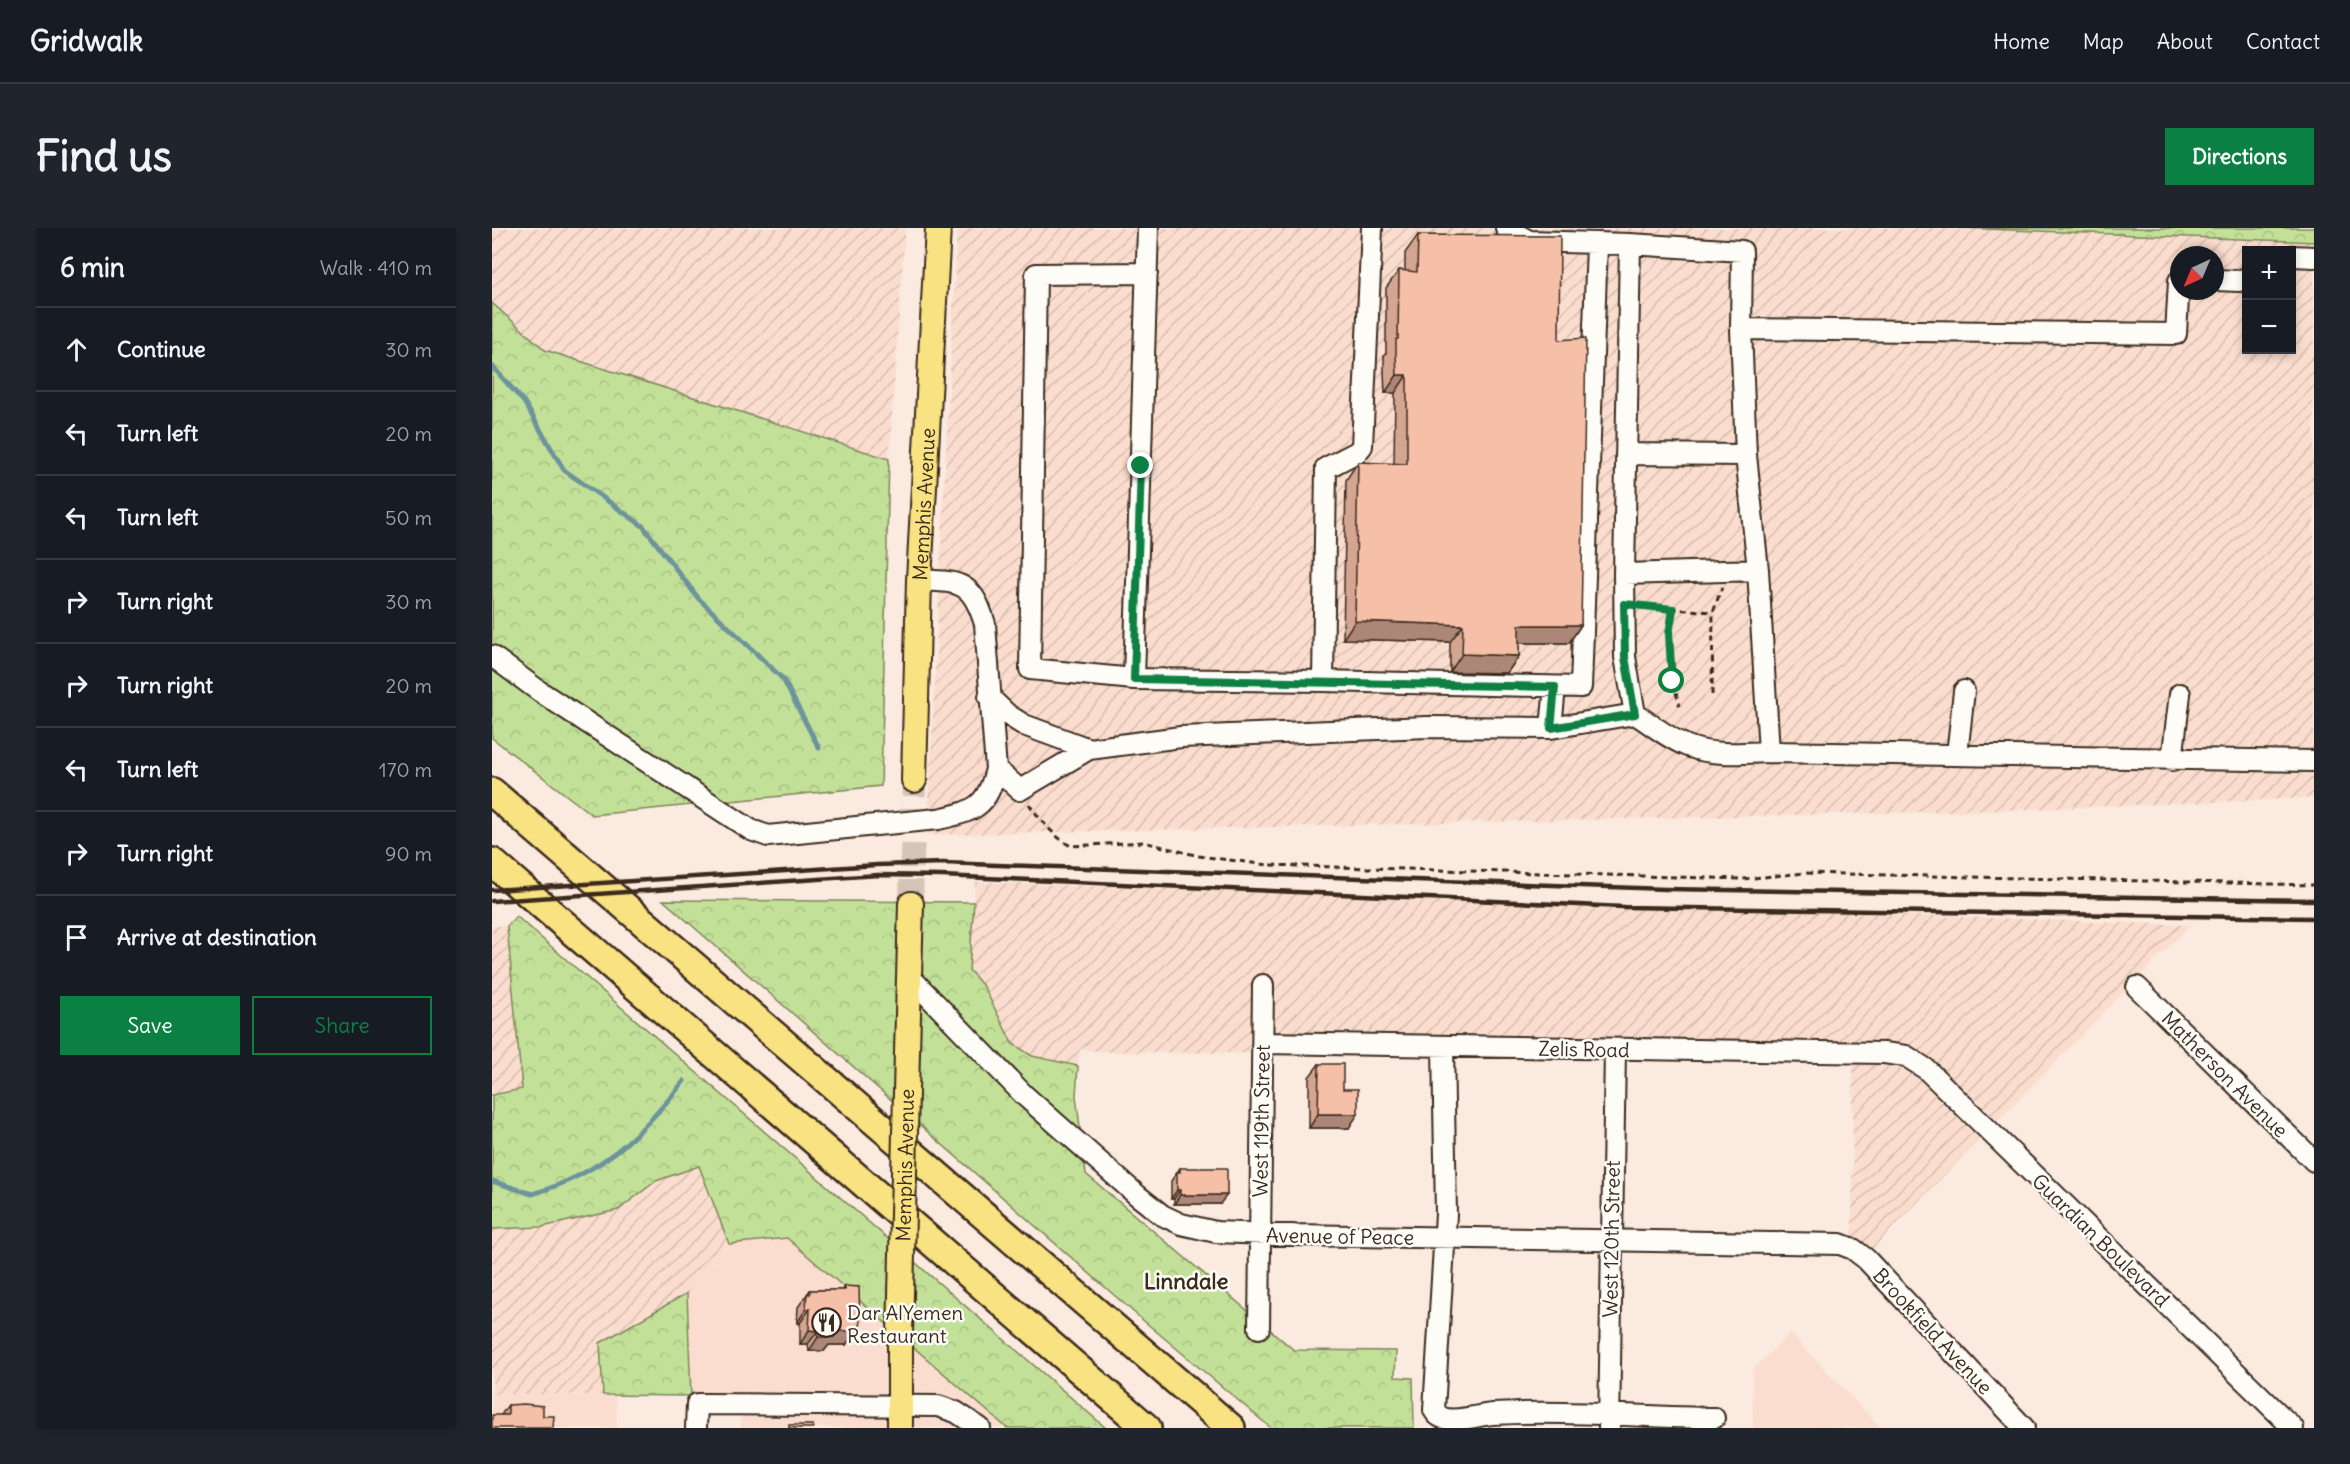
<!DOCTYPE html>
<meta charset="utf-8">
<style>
:root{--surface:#171b24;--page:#20242c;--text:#f1f3f6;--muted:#9ea1a6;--line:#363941;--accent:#0b8043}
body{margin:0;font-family:Delius,sans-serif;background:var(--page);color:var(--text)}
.controls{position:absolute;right:18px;top:18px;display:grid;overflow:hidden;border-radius:0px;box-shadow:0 3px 9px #0003}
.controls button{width:54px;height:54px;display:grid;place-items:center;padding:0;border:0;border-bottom:2px solid var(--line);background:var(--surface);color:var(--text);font:30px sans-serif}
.compass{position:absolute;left:1678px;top:18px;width:54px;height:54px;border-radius:50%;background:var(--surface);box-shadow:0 3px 9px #0003;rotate:224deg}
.stop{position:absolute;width:18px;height:18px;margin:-14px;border:4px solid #0b8043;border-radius:50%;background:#fff}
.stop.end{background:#0b8043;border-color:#fff;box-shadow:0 2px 6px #0008}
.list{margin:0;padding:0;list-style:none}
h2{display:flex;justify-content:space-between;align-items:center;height:78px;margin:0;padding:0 24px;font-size:26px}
h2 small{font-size:20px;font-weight:400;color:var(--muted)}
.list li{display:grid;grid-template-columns:39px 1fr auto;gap:18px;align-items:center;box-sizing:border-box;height:84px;padding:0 24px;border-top:2px solid var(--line)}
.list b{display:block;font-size:22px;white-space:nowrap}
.list em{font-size:20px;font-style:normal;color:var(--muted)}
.actions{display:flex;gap:12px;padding:18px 24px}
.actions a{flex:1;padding:14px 0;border:2px solid var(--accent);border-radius:0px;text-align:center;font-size:21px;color:var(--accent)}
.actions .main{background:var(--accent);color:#fff}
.icon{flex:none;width:33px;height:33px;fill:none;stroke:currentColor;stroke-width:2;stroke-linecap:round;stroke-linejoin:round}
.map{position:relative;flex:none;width:1822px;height:1200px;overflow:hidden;border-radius:0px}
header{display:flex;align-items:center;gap:36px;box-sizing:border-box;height:84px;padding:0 30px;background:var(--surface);border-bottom:2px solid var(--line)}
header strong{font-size:28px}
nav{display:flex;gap:33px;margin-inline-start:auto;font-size:21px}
.intro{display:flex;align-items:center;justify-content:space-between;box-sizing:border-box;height:144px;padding:0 36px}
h1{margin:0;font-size:42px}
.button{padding:15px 27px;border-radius:0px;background:var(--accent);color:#fff;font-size:21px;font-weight:700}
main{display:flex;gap:36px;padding:0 36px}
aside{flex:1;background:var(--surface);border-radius:0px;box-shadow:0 3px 9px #0003}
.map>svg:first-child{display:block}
.built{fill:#faddce}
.industrial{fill:url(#industrial-furrows);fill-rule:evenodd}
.forest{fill:url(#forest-crowns);stroke:#7e855b;stroke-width:1.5}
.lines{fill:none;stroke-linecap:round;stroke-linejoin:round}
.stream{stroke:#6d949c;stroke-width:5}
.major-tunnel{stroke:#d5c4b8;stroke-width:24;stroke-dasharray:24 12;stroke-linecap:butt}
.minor-casing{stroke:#3b2a1e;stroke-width:24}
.major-casing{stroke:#3b2a1e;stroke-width:28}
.highway-casing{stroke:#3b2a1e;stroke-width:32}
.path{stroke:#3b2a1e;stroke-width:3;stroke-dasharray:6 4.5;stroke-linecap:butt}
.minor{stroke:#fdfcf7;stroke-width:20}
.major{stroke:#f8e281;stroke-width:24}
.highway{stroke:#f8e281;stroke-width:27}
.rail{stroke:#3b2a1e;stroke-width:4.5}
.minor-bridge-casing{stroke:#3b2a1e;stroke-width:24;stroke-linecap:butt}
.major-bridge-casing{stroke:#3b2a1e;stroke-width:28;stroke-linecap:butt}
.minor-bridge{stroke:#fdfcf7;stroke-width:20}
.major-bridge{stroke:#f8e281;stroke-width:24}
.wall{fill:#d4a590;stroke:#3b2a1e;stroke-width:1.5}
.shaded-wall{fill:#ac8676;stroke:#3b2a1e;stroke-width:1.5}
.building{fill:#f6c0a8;stroke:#3b2a1e;stroke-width:1.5}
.route{stroke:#0b8043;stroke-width:8}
.labels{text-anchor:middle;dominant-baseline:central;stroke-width:5;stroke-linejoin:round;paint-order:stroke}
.street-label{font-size:20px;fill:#3b2a1e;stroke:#fdfcf7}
.poi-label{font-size:20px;fill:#3b2a1e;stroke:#fdfcf7;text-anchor:start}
.quarter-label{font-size:22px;font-weight:bold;fill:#3b2a1e;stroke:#fdfcf7}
</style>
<header>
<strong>Gridwalk</strong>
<nav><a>Home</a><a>Map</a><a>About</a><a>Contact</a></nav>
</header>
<div class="intro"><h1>Find us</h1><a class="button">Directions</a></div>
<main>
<aside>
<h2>6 min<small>Walk · 410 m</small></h2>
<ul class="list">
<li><svg class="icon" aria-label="ahead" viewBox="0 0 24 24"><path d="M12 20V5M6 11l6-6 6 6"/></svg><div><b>Continue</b></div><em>30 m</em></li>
<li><svg class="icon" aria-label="left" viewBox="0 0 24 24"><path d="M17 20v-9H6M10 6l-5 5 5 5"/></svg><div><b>Turn left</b></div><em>20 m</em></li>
<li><svg class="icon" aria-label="left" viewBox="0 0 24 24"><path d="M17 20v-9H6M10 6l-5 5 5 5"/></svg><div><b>Turn left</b></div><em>50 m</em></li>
<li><svg class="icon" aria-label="right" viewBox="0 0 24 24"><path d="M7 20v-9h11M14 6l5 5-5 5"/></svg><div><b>Turn right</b></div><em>30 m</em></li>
<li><svg class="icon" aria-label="right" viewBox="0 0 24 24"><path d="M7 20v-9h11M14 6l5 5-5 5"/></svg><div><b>Turn right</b></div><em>20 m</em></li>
<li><svg class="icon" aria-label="left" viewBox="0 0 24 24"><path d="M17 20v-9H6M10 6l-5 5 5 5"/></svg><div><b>Turn left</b></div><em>170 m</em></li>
<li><svg class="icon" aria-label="right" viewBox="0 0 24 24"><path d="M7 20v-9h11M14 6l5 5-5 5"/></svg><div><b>Turn right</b></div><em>90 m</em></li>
<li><svg class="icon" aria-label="arrive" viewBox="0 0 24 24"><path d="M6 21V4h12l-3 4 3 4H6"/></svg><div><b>Arrive at destination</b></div></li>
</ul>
<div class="actions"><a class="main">Save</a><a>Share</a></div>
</aside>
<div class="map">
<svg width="1822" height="1200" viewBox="0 0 1822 1200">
<defs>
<pattern id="industrial-furrows" width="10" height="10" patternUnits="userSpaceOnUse" patternTransform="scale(1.5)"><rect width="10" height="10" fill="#faddce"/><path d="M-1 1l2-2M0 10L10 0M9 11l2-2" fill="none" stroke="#d7beb0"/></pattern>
<pattern id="forest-crowns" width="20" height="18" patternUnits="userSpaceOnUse" patternTransform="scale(1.5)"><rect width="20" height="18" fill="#c2e098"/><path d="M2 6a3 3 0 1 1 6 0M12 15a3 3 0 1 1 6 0" fill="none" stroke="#a8c083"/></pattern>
</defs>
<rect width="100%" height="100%" fill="#fbeadf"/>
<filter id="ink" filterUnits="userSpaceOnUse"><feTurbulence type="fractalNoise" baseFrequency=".0167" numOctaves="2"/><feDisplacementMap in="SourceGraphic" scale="12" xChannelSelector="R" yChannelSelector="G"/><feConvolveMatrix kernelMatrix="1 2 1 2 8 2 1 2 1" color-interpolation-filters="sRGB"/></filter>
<g filter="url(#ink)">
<path class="built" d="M295,1010L440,1135L515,1200H249L248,1168H199L195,1065L237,1016Z
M1298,1105L1389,1200H1261L1260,1143Z
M0,1166L124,1167L125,1200H0Z"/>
<path class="industrial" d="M0,0H413L397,231L53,122L0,75Z
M465,0H1470L1822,14V570L1512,582L435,607ZM1754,22H1800V122H1754ZM1687,27H1723V63H1687Z
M483,654L1698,697L1378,1023L1360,1009L1361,831L617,824L588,821L586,838L540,828L520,815L492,759L477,742Z
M0,698H15L30,862L0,867Z
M207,937L237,1016L195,1065L108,1115L111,1167L0,1166V1001L50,999L126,982L164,953Z"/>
<path class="forest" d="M1470,0H1822V14Z
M0,75L53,122L397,231L389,558L100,587L0,510Z
M171,672L482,674L477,742L492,759L520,815L540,828L586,838L584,868L594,946L802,1122L904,1123L903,1149L921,1150L922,1200H779L646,1088Z
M24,688L614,1200H515L295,1010L237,1016L207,938L164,953L126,982L50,999L0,1001V867L30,861L15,698Z
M195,1065L199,1168L111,1167L108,1115Z"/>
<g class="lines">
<path class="stream" d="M0,138L32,174L72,242L151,298L207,371L291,451L327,520
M0,953L40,966C109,946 148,908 192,853"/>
<path class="major-tunnel" d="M419,676L422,552"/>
<defs>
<path id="minor" d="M880,0L870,218L865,224L834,240L831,453L1089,459L1105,16
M1014,0L1037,13L1138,16L1132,346L1133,429L1143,486L1059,500
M1800,28L1822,29
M655,45L544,46L538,441L642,451L831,453
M1723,52L1747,53L1754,50
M1249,101L1684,106L1687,53
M1134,226L1254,227L1249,101L1250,23L1138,16
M1132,346L1266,342L1254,227
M427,352C469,354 480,353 493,396L504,541C495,579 483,583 446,591
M0,428L47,463L259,602L276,608L384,597
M642,451L656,0
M497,469L516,487L532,497L597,521
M1143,486C1161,497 1178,512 1198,519C1223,528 1251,525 1277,524L1266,342
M1277,524L1822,533
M1465,527L1472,463
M1680,532L1688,466
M504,541L528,562L597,521L689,509L935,499L1059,500L1063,459
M416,747L532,867L646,968L670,987L689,996L724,1004L801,1007L1348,1016L1361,1021L1374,1031L1532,1200
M1645,759L1822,933
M771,815L1392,825L1414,828L1434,841L1801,1200
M951,819L954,986L942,1182C950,1200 984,1187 1001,1186C1074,1182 1148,1189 1222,1190
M767,1100L771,757
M204,1200L205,1176H214L446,1178L464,1184L488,1200
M1117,1200L1123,822"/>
<g id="major">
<path id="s1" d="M422,552L427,352L446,0"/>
<path d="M415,824L419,676"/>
<path d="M408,1200V1107"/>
</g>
<path id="highway" d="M0,564L739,1200
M0,634L655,1200"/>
</defs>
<use href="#minor" class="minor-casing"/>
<use href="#major" class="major-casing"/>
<use href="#highway" class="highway-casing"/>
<path class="path" d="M1148,378L1221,384
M1181,381C1176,414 1177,445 1188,478
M1220,467L1221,384L1230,359
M537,576C547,590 563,610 579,618L652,614L707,628L776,637L1251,651L1313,645L1822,657"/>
<use href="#minor" class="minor"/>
<use href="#major" class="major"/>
<use href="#highway" class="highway"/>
<path class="rail" d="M0,662L385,637L451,635L1174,661L1822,672
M0,673L386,647L450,648L1132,679L1822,690"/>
<defs>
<path id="minor-bridge" d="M384,597L446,591"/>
<g id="major-bridge">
<path id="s2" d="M408,1107L415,824"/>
</g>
</defs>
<use href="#minor-bridge" class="minor-bridge-casing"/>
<use href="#major-bridge" class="major-bridge-casing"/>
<use href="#minor-bridge" class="minor-bridge"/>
<use href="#major-bridge" class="major-bridge"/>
</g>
<path class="wall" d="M926,7L1067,112L1089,397L1077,415H1027V428L1015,445L958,444V414L851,411L854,252L866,234L902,236L903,165H893L892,145V128L894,125V60L907,42L913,43V25Z
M827,836L851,861L857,900H817V849Z
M688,940L728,976H682V971H679V953Z
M353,1058L354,1117H337L332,1123H317L316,1116H308V1095H305L306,1079L318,1062H350Z
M16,1177L51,1188L9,1187Z"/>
<path class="shaded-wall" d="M905,147H915L903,165H893Z
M863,393L971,397L958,414L851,411Z
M1027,397H1089L1077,415H1015Z
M970,426L1027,428L1015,445L958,444Z
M826,886H866L857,900H817Z
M685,962H688L682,971H679Z
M688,967H735L728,976H682Z
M314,1081H318L308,1095H305Z
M368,1097L354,1117H337L332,1123H317L326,1109L342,1103Z
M317,1102L326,1103L316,1116H308Z"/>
<path class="building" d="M926,7L1068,8L1067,112L1094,110L1089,397H1027V428L970,426L971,397L863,393L866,234L915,236V147H905L904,127V111H906L907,42L925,44Z
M827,836H851V861H866V886H826Z
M688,940H735V967H688V962H685V944H688Z
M353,1058L367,1059L368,1097L364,1103H342V1109H326V1103L317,1102L318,1081H314L315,1066H318V1062H353Z
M32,1176L51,1178V1188H62L61,1200H0V1187H16V1177Z
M297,1197H321V1200H297Z"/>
</g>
<g class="lines" filter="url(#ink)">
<path class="route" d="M649,238L642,451L1063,459L1059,500L1143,486L1133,429L1132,376L1181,381L1177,406L1180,453"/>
</g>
<defs>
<symbol id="restaurant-ring" viewBox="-11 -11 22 22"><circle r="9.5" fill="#fdfcf7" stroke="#3b2a1e" stroke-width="1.5"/><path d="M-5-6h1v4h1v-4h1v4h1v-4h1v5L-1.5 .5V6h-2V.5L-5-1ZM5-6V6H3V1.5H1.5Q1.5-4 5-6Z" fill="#3b2a1e"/></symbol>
</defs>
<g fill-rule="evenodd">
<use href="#restaurant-ring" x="318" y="1078" width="33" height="33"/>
</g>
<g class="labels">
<g class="street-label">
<text stroke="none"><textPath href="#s1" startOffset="276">Memphis Avenue</textPath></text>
<text transform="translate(1092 821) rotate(1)">Zelis Road</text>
<text transform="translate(1733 846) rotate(45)">Matherson Avenue</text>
<text transform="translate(769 893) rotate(-89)">West 119th Street</text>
<text stroke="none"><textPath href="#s2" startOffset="170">Memphis Avenue</textPath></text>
<text transform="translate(848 1008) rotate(1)">Avenue of Peace</text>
<text transform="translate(1119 1011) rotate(-89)">West 120th Street</text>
<text transform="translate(1609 1012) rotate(44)">Guardian Boulevard</text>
<text transform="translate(1441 1103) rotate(47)">Brookfield Avenue</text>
</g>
<g class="poi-label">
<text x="355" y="1084">Dar AlYemen<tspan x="355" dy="23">Restaurant</tspan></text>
</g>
<g class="quarter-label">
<text x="694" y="1053">Linndale</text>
</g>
</g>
</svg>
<div class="controls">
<button>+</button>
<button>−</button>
</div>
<svg class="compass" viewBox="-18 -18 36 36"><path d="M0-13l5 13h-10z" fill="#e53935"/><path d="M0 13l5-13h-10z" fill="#9ea1a6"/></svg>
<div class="stop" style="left:1180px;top:453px"></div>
<div class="stop end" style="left:649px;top:238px"></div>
</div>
</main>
